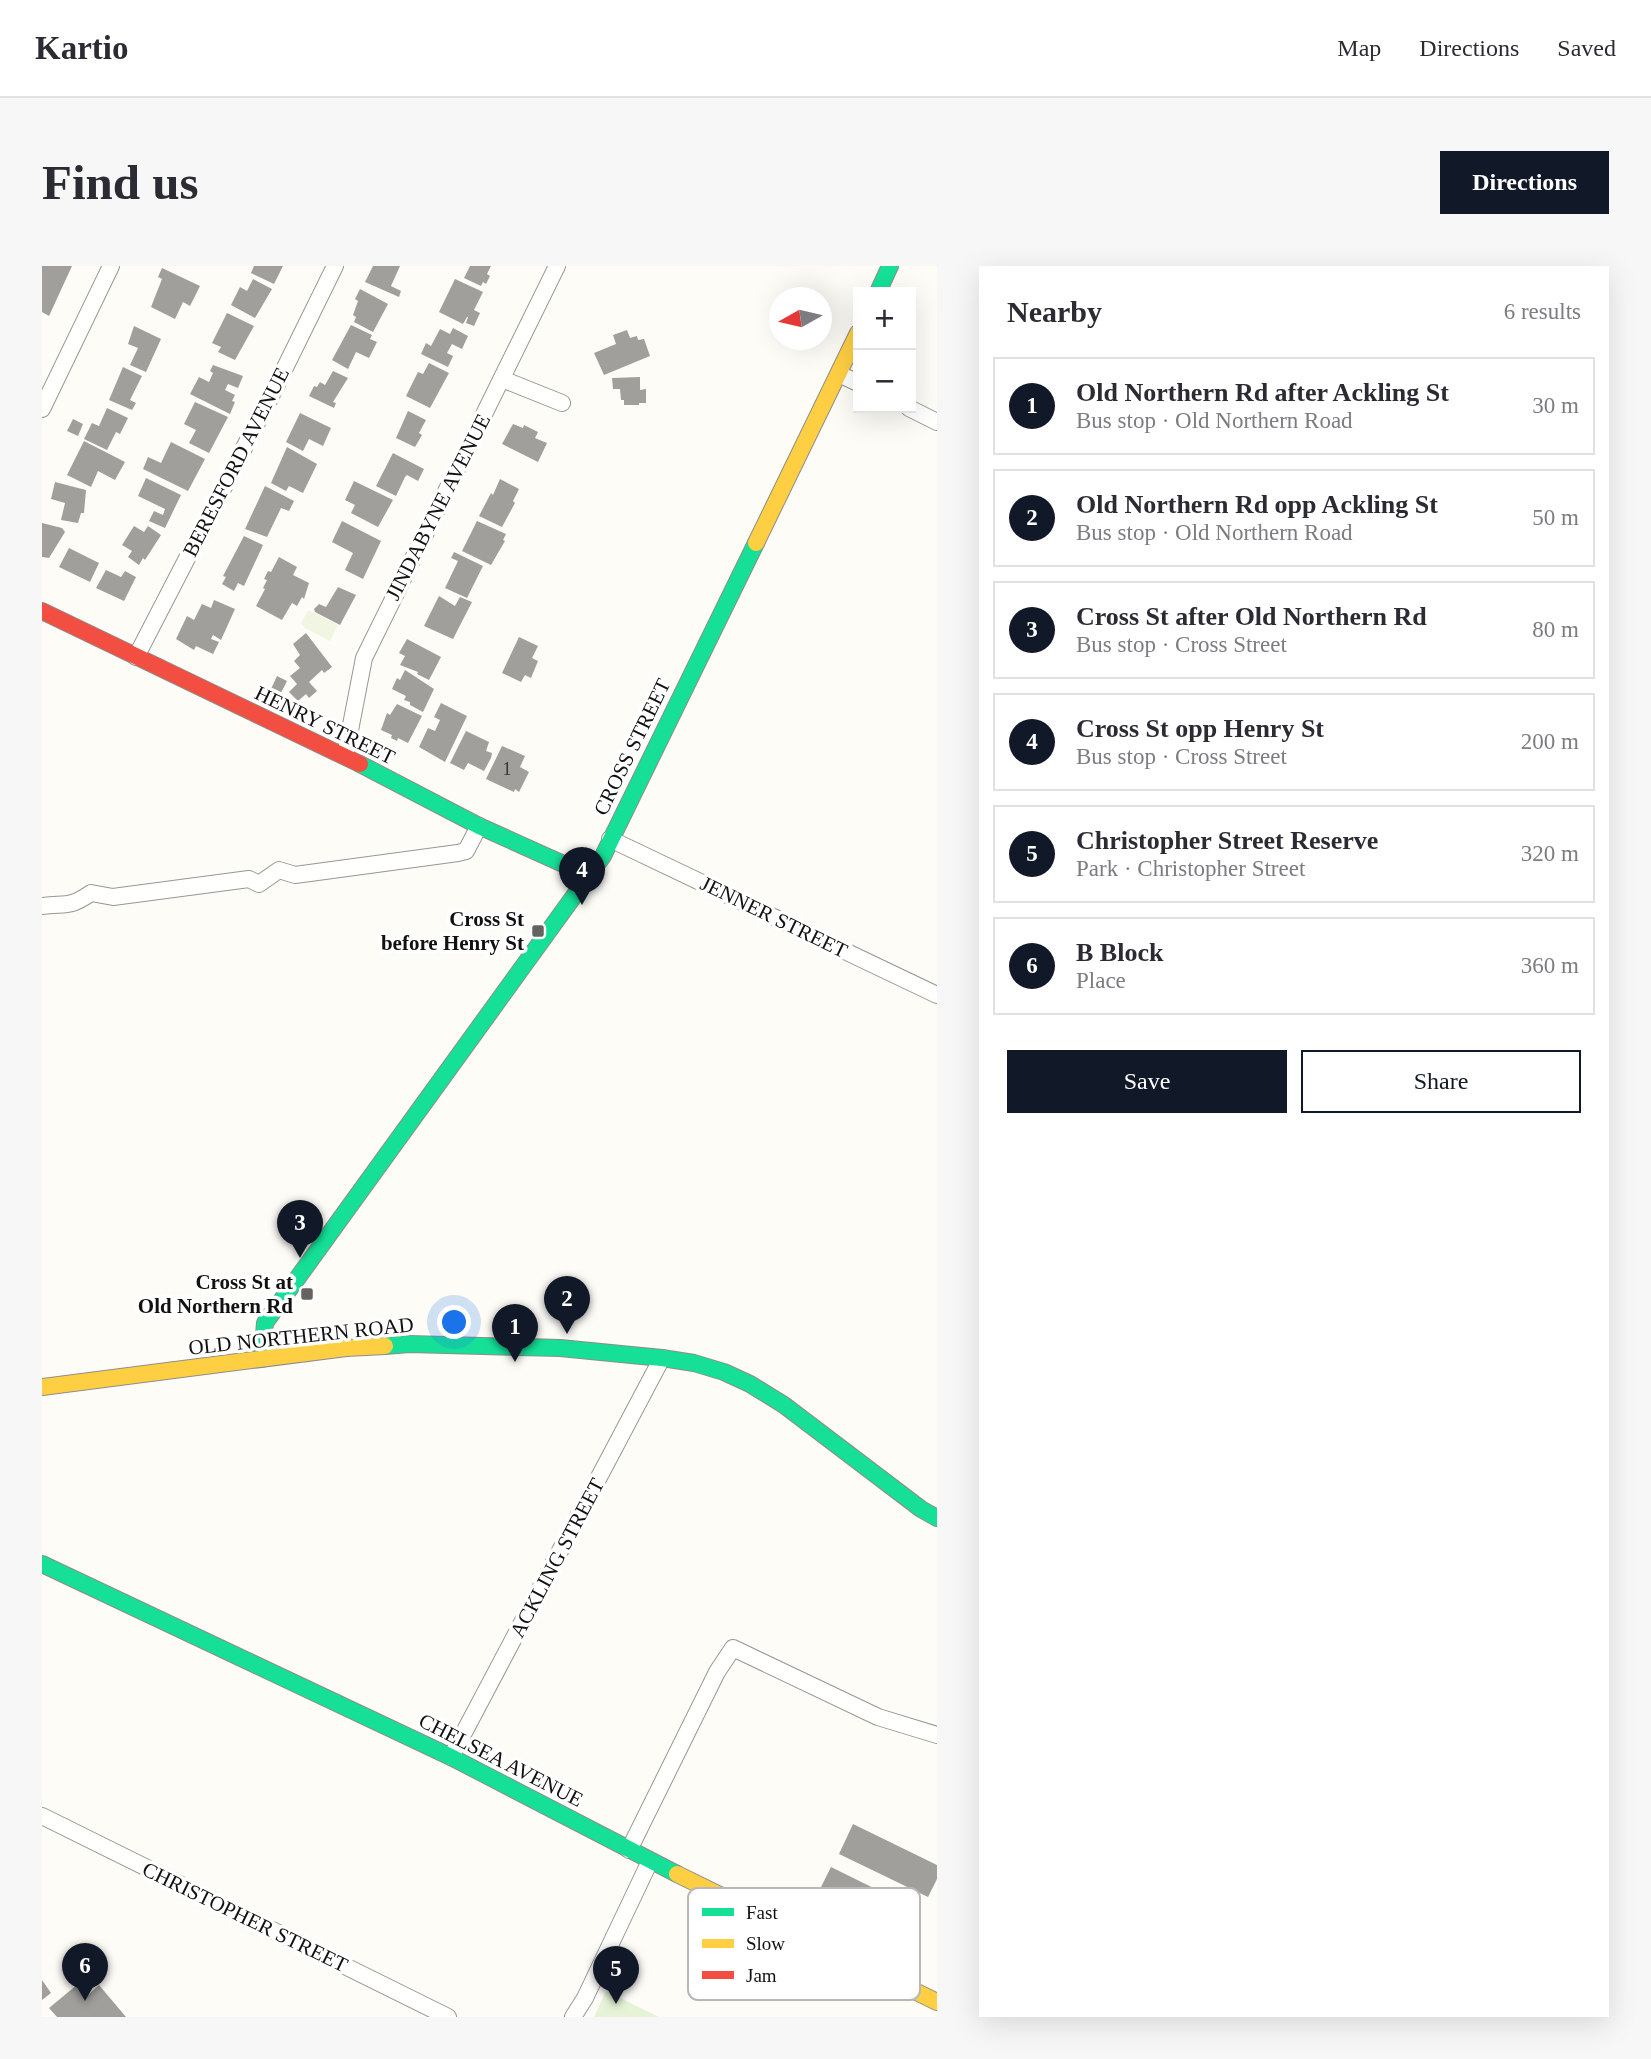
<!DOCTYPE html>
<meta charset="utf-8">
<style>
:root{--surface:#fff;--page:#f7f7f7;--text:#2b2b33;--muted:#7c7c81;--line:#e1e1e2;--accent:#111827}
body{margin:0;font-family:"Times New Roman",serif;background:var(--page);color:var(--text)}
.controls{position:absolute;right:21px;top:21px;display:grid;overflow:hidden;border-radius:0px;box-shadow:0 7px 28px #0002}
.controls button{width:63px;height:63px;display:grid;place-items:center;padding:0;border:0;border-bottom:2px solid var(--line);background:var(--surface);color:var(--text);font:35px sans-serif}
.compass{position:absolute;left:727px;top:21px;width:63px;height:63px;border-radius:50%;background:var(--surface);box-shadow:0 7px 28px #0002;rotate:262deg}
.you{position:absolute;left:413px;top:1057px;width:24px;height:24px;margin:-18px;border:5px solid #fff;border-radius:50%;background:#1a73e8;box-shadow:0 0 0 10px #1a73e833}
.badge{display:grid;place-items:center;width:46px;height:46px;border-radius:50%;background:var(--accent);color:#fff;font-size:23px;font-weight:700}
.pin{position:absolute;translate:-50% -58px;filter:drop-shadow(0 2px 4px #0008)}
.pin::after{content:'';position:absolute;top:37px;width:24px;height:21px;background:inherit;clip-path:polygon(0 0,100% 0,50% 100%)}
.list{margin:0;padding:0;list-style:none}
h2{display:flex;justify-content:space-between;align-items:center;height:91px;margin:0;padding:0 28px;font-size:30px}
h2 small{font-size:23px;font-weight:400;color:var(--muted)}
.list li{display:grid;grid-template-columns:46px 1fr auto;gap:21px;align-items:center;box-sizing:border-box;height:98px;margin:0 14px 14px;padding:0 14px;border:2px solid var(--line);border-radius:0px}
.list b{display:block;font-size:26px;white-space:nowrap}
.list p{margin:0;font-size:23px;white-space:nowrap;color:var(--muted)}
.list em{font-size:23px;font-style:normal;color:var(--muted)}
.actions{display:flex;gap:14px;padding:21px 28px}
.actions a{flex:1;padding:16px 0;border:2px solid var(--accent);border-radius:0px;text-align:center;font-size:24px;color:var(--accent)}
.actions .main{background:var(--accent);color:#fff}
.map{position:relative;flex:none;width:895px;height:1751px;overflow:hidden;border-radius:0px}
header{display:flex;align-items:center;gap:42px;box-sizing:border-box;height:98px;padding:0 35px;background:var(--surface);border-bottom:2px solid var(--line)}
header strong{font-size:33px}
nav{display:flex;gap:38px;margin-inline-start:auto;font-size:24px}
.intro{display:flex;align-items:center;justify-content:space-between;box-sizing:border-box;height:168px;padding:0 42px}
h1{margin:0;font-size:49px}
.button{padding:18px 32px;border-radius:0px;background:var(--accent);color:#fff;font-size:24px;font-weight:700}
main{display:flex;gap:42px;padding:0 42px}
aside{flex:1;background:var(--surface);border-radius:0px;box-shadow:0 7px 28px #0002}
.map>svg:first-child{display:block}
.green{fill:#e7f3d7}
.pitch{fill:#f0f6e1}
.building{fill:#a19f9c}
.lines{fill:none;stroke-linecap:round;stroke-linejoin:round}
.street-casing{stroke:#979795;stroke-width:18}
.fast-casing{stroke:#8e8d8b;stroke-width:18}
.slow-casing{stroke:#8e8d8b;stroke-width:18}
.jam-casing{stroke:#8e8d8b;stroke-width:18}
.street{stroke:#fffffe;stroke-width:16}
.fast{stroke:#16e098;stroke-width:16}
.slow{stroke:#ffcf43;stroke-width:16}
.jam{stroke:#f24e42;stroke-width:16}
.poi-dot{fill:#646362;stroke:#fff;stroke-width:2.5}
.labels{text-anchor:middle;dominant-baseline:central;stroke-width:7;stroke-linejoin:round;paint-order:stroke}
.number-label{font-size:18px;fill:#353434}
.street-label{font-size:21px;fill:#111;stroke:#fff}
.poi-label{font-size:21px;font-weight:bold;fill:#111;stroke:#fff;text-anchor:end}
.key{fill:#fff;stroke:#b8b8b8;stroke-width:2}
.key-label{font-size:19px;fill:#111}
</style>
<header>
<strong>Kartio</strong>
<nav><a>Map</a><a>Directions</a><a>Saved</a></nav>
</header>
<div class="intro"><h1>Find us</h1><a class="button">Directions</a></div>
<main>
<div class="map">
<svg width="895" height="1751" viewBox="0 0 895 1751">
<rect width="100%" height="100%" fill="#fdfcf7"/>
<path class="green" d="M564,1725L617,1751H552Z"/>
<path class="pitch" d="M266,344L296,359L288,375L263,362L259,358Z"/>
<path class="building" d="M0,0H30L7,50L0,46Z
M212,0H241L232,18L209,7Z
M331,0H358L349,20L359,25L357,31L323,16Z
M428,0H449L445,8L448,10L444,18L441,16L439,20L422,12Z
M120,2L158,20L148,40L141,36L133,53L109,41L120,13L116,11Z
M211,13L230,23L213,52L189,39L198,21L205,25Z
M413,13L441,26L432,44L438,47L432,60L424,57L426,51H425L421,58L397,46Z
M318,23L346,38L331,66L312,56L314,51L311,49L316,35L313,33Z
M185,47L212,60L193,94L176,86L179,81L170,77Z
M309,59L330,69L328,73L335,76L327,92L314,86L306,103L290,94Z
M92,60L119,73L104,106L88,99L96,82L86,78Z
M411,62L426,70L420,83L410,78L405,87L411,90L406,101L379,88L384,77L389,80L398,63L408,68Z
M585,64L588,72L595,70L596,74L602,73L608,90L562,109L552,87L574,78L571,69Z
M387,97L407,107L388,142L364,130L376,106L381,108Z
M171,99L201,110L196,122L186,118L183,124L193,129L190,135L193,136L188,148L148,128L157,111L167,116L171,107L168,105Z
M81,101L100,110L88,134L94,137L90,144L67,134Z
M291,105L306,112L291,136L294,137L292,142L267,130L272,120L275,121L278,116L283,119Z
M598,111V124L604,123V137H597V139H582V134H579L578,123H571L570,112Z
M153,136L186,151L167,187L147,177L154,164L142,158Z
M65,142L86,152L78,168L74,166L65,184L42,173L50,157L57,160Z
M366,145L384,154L377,167L380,169L373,181L354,172Z
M258,147L289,162L281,180L267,173L261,185L244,176Z
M31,153L41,158L36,170L25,165Z
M471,158L481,162L482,159L496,166L493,172L505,177L496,196L460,178Z
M42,175L83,196L73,214L56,205L49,221L25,209Z
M129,176L163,193L146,225L101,203L106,191L119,197Z
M245,181L275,198L261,227L247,220L244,225L229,217Z
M351,187L382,203L376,215L365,209L363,211L354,230L334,220Z
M104,212L139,229L123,262L107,255L112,245L121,249L123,243L96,230Z
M458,213L477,223L471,235L473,237L460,261L437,250L449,227L451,229Z
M312,215L351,234L336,261L309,247L313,239L303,234Z
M13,216L44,224L42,247H39L36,257L19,254L23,237L9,233Z
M223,220L252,235L247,245L239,242L225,271L203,263Z
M300,255L339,275L321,313L303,304L311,287L290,276Z
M435,255L464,268L461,274L463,275L449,299L420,285Z
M0,257L20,262L23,266L7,292L0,291Z
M92,260L102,266L106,260L119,269L103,294L101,292L97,299L86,291L90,285L80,279Z
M202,270L221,279L202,320L196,317L192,325L180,318L184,311L181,310Z
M27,282L57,297L48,316L17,301Z
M412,286L441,300L425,332L403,322L416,295L409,292Z
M237,291L255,301L251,309L267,317L262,333L260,331L255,340L250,337L240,354L214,340L223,323L221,322L225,314L222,313L226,305L229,306Z
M64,304L79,311L83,305L94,311L82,335L54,322Z
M296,321L314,329L298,359L273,346L272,343L277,338L284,341Z
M397,330L413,340L418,331L430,336L411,373L382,360Z
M172,334L193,343L179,374L171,369L169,373L177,376L171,388L154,380L152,384L134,373L145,350L152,354L160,338L169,342Z
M264,367L290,401L282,407L280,404L267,416L275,425L267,432L264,428L256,435L247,426L255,418L248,410L258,402L252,395L258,389L251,378Z
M477,371L496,380L490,392L496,395L489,412L483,409L479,416L460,407Z
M365,373L399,391L387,414L375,408L376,406L358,399L363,390L357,387Z
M363,404L392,423L381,446L368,439V436L362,434L364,430L350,423L355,412L358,414Z
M235,410L245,415L239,427L229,423Z
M399,437L425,450L403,496L377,481L386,462L393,465L398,454L392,451Z
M355,438L380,450L366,477L356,472L355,475L349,472L350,469L339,464L345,447L348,449Z
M424,465L447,476L444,485L450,487L449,492L442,505L426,497L422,504L408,497Z
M460,480L483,490L478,501L487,506L477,526L473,523L472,526L444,513Z
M811,1558L895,1599V1613L886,1631L797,1588Z
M789,1601L868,1640L855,1666L776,1627Z
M0,1714L9,1727L0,1734Z
M36,1718L46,1729L57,1719L84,1751H15L7,1742Z"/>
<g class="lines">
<defs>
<path id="street" d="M797,108L816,117
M460,113L520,137
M867,142L895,156
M0,143L69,0
M94,391L234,120L293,0
M303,490L322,392L515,0
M568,573L895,729
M0,640C25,637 27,642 49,627L71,631L207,613L217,618L237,604L253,609L416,587L424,585L437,560
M409,1491L620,1092
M0,1550L406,1751
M587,1584L675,1406L691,1382L836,1451L895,1469
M531,1751L543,1732L608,1595"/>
<path id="fast" d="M836,26L848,0
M318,498L437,560L548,610
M343,1080L367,1078L518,1082L620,1092L652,1097L682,1106L708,1118L742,1139L879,1243L895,1252
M220,1093L223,1057L561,590L714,277
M0,1298L409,1491L635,1608"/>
<path id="slow" d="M714,277L816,67
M0,1121L304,1082L343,1080
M635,1608L895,1736"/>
<path id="jam" d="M0,345L318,498"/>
</defs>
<use href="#street" class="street-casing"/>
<use href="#fast" class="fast-casing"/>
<use href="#slow" class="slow-casing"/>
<use href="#jam" class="jam-casing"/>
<use href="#street" class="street"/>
<use href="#fast" class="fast"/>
<use href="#slow" class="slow"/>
<use href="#jam" class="jam"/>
</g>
<g class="poi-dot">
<rect x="489" y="658" width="14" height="14" rx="3.5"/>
<rect x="258" y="1021" width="14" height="14" rx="3.5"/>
</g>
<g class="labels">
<g class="number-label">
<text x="465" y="503">1</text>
</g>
<g class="street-label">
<text transform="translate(194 196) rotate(-63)">BERESFORD AVENUE</text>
<text transform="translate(396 241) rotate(-63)">JINDABYNE AVENUE</text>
<text transform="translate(283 459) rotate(26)">HENRY STREET</text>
<text transform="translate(590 481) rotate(-64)">CROSS STREET</text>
<text transform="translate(732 651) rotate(26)">JENNER STREET</text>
<text transform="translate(259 1070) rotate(-6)">OLD NORTHERN ROAD</text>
<text transform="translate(515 1292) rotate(-62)">ACKLING STREET</text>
<text transform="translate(459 1494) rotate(27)">CHELSEA AVENUE</text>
<text transform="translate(203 1651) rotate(26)">CHRISTOPHER STREET</text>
</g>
<g class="poi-label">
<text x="482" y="653">Cross St<tspan x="482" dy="24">before Henry St</tspan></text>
<text x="251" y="1016">Cross St at<tspan x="251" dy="24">Old Northern Rd</tspan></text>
</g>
</g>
<rect x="646" y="1622" width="232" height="112" rx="10" class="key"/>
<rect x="660" y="1642" width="32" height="8" fill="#16e098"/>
<rect x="660" y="1673" width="32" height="9" fill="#ffcf43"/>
<rect x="660" y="1705" width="32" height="8" fill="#f24e42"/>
<g class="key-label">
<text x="704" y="1653">Fast</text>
<text x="704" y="1684">Slow</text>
<text x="704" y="1716">Jam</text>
</g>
</svg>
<div class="controls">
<button>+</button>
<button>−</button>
</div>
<svg class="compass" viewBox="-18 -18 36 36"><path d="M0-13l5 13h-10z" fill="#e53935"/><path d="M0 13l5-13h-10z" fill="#7c7c81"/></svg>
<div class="you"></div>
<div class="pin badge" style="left:473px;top:1096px">1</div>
<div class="pin badge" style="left:525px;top:1068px">2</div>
<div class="pin badge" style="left:258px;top:992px">3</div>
<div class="pin badge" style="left:540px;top:639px">4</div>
<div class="pin badge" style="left:574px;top:1738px">5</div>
<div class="pin badge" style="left:43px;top:1735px">6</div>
</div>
<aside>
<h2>Nearby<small>6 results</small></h2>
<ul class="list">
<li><span class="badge">1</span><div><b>Old Northern Rd after Ackling St</b><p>Bus stop · Old Northern Road</p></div><em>30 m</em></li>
<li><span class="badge">2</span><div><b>Old Northern Rd opp Ackling St</b><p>Bus stop · Old Northern Road</p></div><em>50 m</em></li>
<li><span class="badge">3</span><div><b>Cross St after Old Northern Rd</b><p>Bus stop · Cross Street</p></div><em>80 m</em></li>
<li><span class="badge">4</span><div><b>Cross St opp Henry St</b><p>Bus stop · Cross Street</p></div><em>200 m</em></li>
<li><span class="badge">5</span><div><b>Christopher Street Reserve</b><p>Park · Christopher Street</p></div><em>320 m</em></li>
<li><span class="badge">6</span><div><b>B Block</b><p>Place</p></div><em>360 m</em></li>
</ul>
<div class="actions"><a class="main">Save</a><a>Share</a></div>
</aside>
</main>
